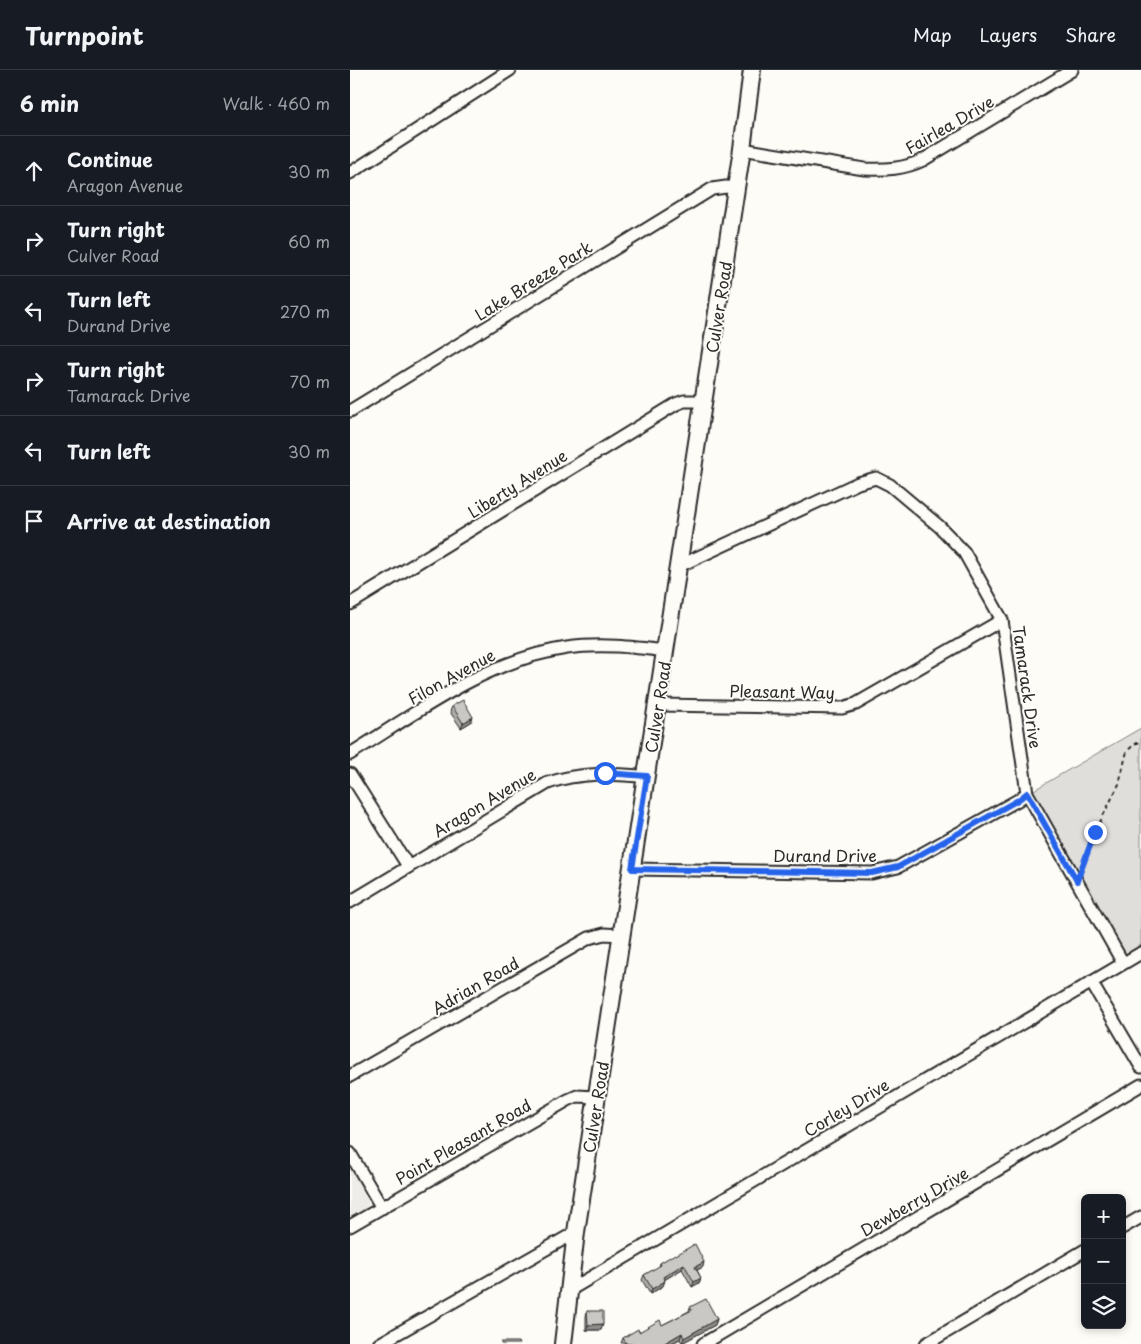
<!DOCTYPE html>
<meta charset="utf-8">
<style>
:root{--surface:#171b24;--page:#242831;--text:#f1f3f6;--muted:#9ea1a6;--line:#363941}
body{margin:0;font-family:"Playpen Sans",sans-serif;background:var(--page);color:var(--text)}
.controls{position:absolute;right:15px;bottom:15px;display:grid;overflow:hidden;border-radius:8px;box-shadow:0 2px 8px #0003}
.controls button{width:45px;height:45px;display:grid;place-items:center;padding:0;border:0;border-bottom:1px solid var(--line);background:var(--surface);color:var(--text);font:25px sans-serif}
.stop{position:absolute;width:15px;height:15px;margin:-11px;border:4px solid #2563eb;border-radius:50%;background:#fff}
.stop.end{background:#2563eb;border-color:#fff;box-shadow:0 1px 5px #0008}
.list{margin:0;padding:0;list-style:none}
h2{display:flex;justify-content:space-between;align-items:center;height:65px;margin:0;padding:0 20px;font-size:21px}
h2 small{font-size:16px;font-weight:400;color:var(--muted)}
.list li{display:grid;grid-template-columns:32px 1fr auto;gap:15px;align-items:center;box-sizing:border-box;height:70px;padding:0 20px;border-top:1px solid var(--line)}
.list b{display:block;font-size:19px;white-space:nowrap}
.list p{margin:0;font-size:16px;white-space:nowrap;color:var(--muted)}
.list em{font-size:16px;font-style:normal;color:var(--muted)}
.icon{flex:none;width:28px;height:28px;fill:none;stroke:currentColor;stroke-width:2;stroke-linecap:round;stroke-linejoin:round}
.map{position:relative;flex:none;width:791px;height:1274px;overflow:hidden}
header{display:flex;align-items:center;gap:30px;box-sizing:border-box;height:70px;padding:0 25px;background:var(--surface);border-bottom:1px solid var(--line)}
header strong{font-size:24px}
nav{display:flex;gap:28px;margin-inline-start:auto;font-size:18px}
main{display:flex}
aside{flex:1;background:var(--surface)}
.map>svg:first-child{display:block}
.built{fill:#edece8}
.green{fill:#dfdeda;stroke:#858482}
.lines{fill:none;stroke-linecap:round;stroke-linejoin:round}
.street-casing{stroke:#2b2b2b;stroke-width:15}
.secondary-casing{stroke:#2b2b2b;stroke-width:20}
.path{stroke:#2b2b2b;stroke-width:2;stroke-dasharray:4 4;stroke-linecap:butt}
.street{stroke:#fdfcf7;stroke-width:11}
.secondary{stroke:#fdfcf7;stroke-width:16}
.wall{fill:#adaca9;stroke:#2b2b2b}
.shaded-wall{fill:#8d8c89;stroke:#2b2b2b}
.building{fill:#c9c8c4;stroke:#2b2b2b}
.route{stroke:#2563eb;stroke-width:6}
.labels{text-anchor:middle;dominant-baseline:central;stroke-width:4;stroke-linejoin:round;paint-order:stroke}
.street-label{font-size:16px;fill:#2b2b2b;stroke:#fdfcf7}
</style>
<header>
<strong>Turnpoint</strong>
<nav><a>Map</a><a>Layers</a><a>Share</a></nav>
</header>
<main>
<aside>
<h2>6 min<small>Walk · 460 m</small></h2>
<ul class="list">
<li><svg class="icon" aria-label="ahead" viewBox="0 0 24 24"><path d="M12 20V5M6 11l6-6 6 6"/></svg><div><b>Continue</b><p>Aragon Avenue</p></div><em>30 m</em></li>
<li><svg class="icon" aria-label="right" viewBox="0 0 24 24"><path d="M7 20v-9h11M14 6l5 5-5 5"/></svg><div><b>Turn right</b><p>Culver Road</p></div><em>60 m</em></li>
<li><svg class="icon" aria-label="left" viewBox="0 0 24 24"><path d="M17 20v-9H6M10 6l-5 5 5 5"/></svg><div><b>Turn left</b><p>Durand Drive</p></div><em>270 m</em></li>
<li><svg class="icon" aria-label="right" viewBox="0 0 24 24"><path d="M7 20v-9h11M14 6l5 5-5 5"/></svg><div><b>Turn right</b><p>Tamarack Drive</p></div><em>70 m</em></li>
<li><svg class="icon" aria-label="left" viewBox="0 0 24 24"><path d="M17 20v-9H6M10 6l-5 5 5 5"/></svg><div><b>Turn left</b></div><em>30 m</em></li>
<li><svg class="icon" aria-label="arrive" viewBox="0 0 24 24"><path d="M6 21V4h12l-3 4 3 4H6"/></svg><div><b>Arrive at destination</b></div></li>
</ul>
</aside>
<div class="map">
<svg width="791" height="1274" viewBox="0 0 791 1274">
<rect width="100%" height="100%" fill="#fdfcf7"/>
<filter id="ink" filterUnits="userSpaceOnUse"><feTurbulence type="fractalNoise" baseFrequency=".02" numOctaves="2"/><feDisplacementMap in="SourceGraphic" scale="10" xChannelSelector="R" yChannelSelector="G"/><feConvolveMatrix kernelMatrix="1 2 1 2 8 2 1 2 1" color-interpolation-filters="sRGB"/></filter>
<g filter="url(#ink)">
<path class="built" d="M0,1096L20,1130L16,1140L0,1150Z"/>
<path class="green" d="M791,658V880L773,890L677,724Z"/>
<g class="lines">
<defs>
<path id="street" d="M392,79L514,99C536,100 554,99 573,90L722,0
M0,103L160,0
M0,341L362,119L376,117L386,118
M329,496L508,413L526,408L540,415L590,457L614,482L652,550L677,723L773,893
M0,534L326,334L334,331H354
M308,635L492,638L506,634L652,550
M0,684C68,642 136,590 217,578C250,573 283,577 316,581
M0,704L58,796
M282,799L522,803L548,797L668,730L677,723
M0,832L198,713C230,702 263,703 297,707
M741,912L791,997
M0,1006L239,868L254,864L271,865
M0,1083L32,1138
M0,1156L218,1030L227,1026L246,1027
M772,1158L791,1147
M218,1221L791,883
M29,1274L226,1162
M353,1274L791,1015
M576,1274L735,1180"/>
<path id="secondary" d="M213,1274L226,1162L392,79L402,0"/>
</defs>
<use href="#street" class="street-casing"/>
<use href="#secondary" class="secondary-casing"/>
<path class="path" d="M731,797L745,762L769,714L777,681L786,673H791"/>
<use href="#street" class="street"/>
<use href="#secondary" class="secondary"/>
</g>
<path class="wall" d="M102,636L123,647L121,652L111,658L100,642Z
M326,1185L353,1197L347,1200L351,1208L349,1213L342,1217L332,1199L314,1210L313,1216L300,1224L292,1210L294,1205L309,1197L310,1193Z
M340,1237L367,1249L365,1255L332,1273L330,1269L320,1274L271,1273L273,1268L289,1262L312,1255L339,1241Z
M237,1241L253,1254L251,1260H236V1246Z"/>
<path class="shaded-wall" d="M123,647L121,652L111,658L113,653Z
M354,1192L353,1197L343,1202L345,1197Z
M334,1194L332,1199L311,1212L313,1207Z
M351,1208L349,1213L342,1217L344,1212Z
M315,1211L313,1216L300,1224L302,1219Z
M367,1249L365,1255L332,1273L334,1268Z
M253,1254L251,1260H236L238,1255Z
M332,1263L330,1269L320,1274H313Z"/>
<path class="building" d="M113,630L123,647L113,653L102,636Z
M345,1174L354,1192L345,1197L351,1208L344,1212L334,1194L313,1207L315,1211L302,1219L294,1205L311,1195L310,1193L325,1184L326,1185Z
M356,1229L367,1249L334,1268L332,1263L313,1274H308L307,1272L304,1274H277L273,1268L288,1259L289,1262L310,1250L312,1255L342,1240L340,1237Z
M237,1241H253V1254L238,1255Z
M151,1272H168L169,1274H151Z"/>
</g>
<g class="lines" filter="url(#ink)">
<path class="route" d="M255,703L297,706L282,799L522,803L548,797L668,730L677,723L727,811L745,762"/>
</g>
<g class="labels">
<g class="street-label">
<text transform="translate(599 54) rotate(-30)">Fairlea Drive</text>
<text transform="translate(183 210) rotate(-32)">Lake Breeze Park</text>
<text transform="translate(368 237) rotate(-81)">Culver Road</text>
<text transform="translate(167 413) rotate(-32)">Liberty Avenue</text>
<text transform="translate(101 606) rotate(-29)">Filon Avenue</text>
<text transform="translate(678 617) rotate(82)">Tamarack Drive</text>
<text transform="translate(432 621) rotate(1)">Pleasant Way</text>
<text transform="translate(307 637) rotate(-81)">Culver Road</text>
<text transform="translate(134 732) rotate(-31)">Aragon Avenue</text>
<text x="475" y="785">Durand Drive</text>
<text transform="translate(125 915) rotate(-30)">Adrian Road</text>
<text transform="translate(245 1037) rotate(-81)">Culver Road</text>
<text transform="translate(496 1037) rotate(-31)">Corley Drive</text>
<text transform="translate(113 1071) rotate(-30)">Point Pleasant Road</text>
<text transform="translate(564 1131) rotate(-30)">Dewberry Drive</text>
</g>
</g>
</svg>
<div class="controls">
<button>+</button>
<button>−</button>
<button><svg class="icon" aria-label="layers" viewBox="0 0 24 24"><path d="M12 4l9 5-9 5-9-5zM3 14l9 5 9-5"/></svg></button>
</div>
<div class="stop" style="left:255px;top:703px"></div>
<div class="stop end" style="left:745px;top:762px"></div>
</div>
</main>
